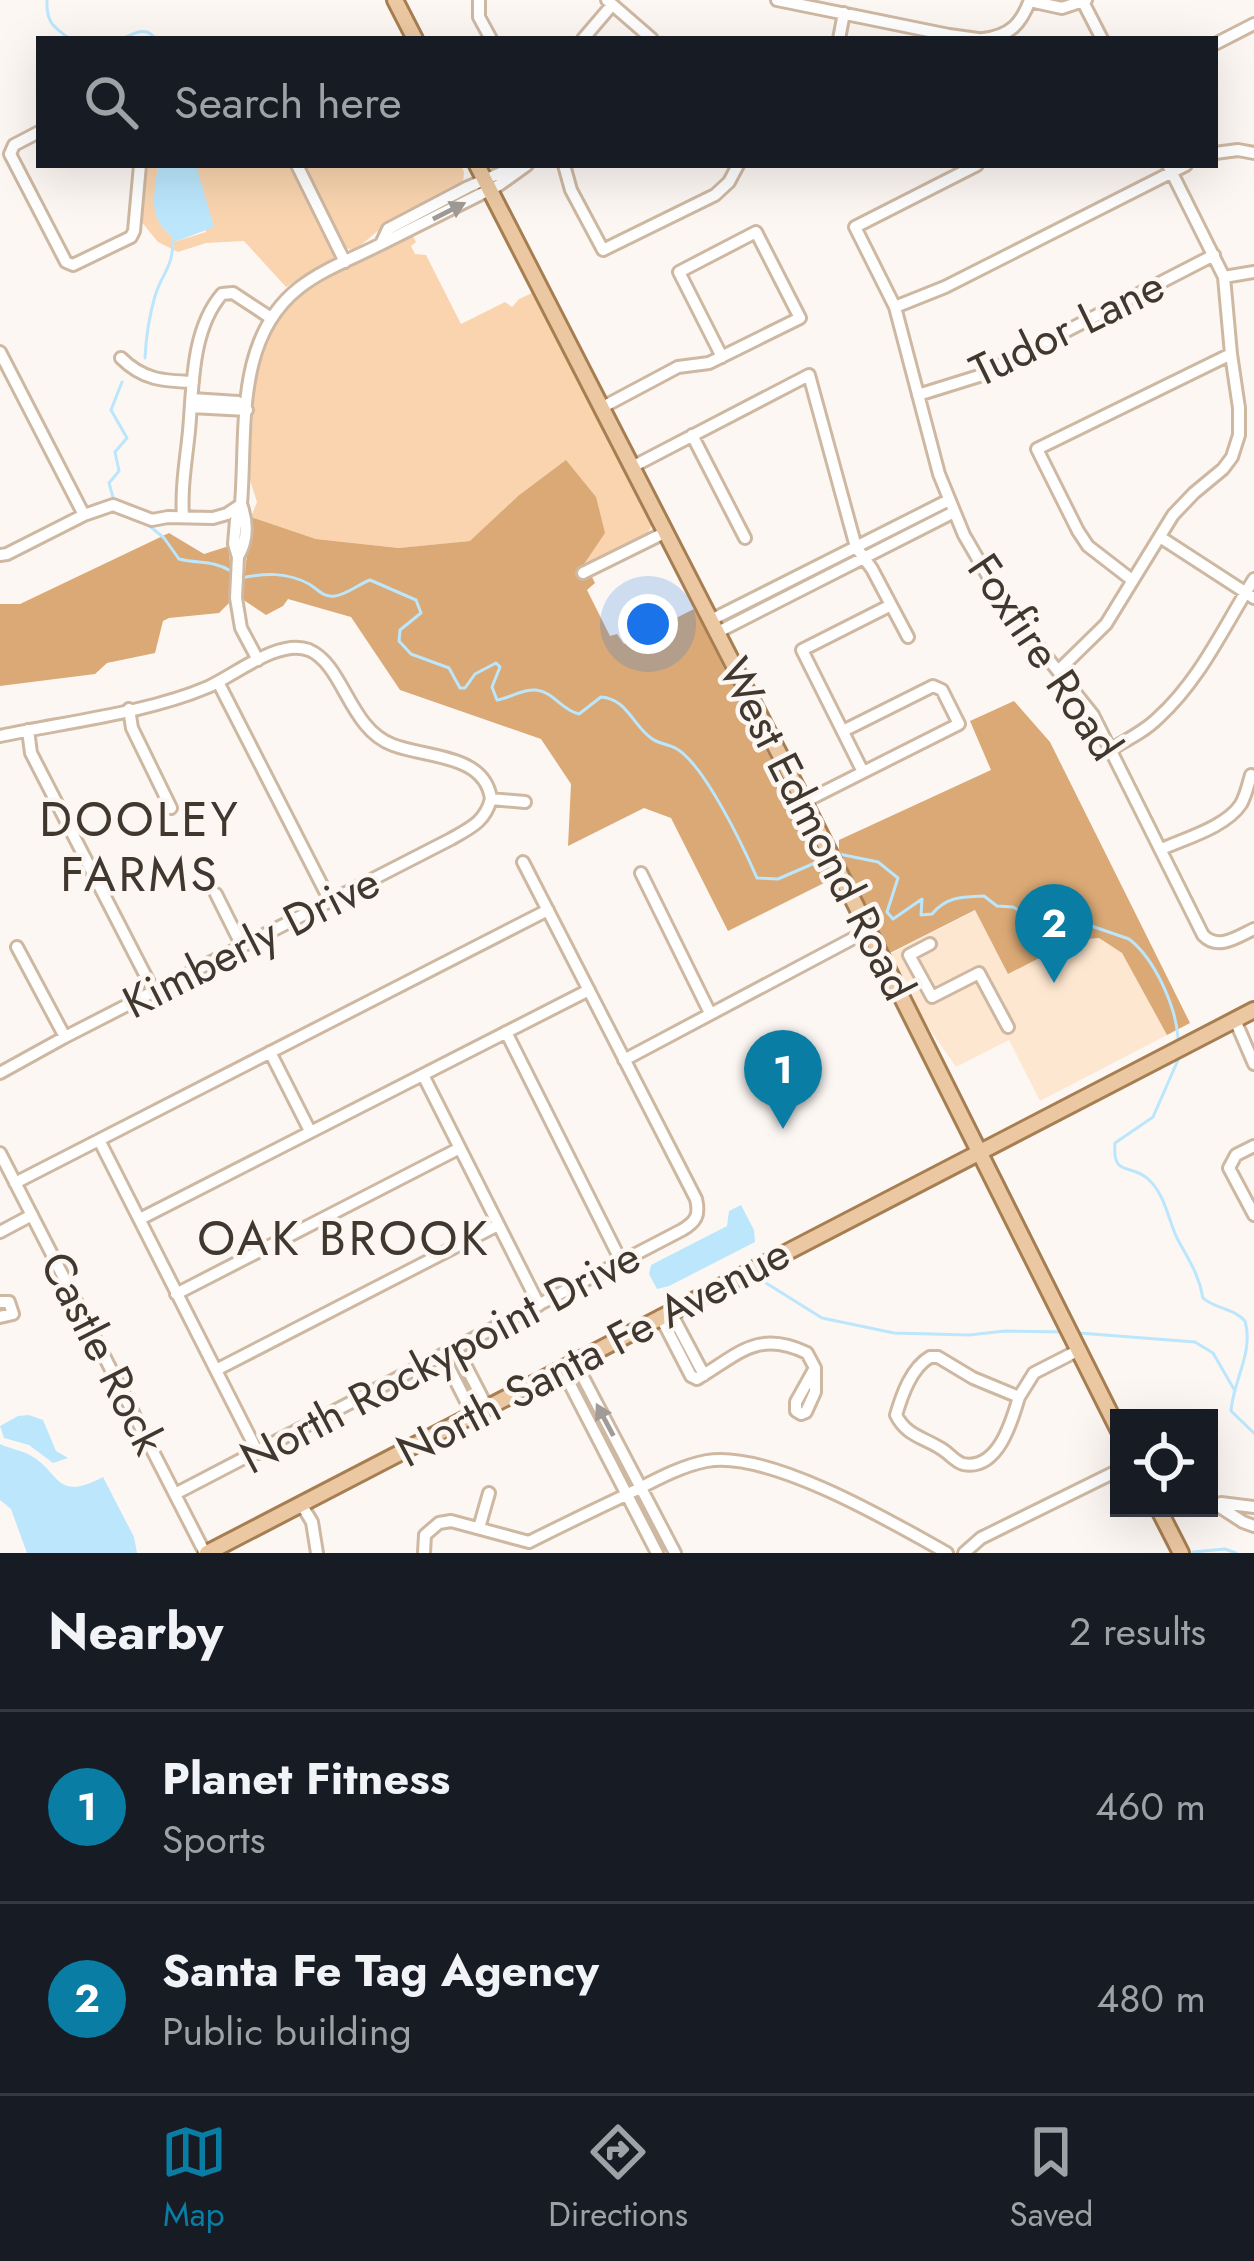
<!DOCTYPE html>
<style>
:root{--surface:#171b24;--page:#242831;--text:#f1f3f6;--muted:#9ea1a6;--line:#363941;--accent:#0a7da5}
body{margin:0;font-family:Jost,sans-serif;background:var(--page);color:var(--text)}
.controls{position:absolute;right:36px;bottom:36px;display:grid;overflow:hidden;border-radius:0px;box-shadow:0 12px 48px #0002}
.controls button{width:108px;height:108px;display:grid;place-items:center;padding:0;border:0;border-bottom:3px solid var(--line);background:var(--surface);color:var(--text);font:60px sans-serif}
.you{position:absolute;left:648px;top:624px;width:42px;height:42px;margin:-30px;border:9px solid #fff;border-radius:50%;background:#1a73e8;box-shadow:0 0 0 18px #1a73e833}
.badge{display:grid;place-items:center;width:78px;height:78px;border-radius:50%;background:var(--accent);color:#fff;font-size:39px;font-weight:700}
.pin{position:absolute;translate:-50% -99px;filter:drop-shadow(0 3px 6px #0008)}
.pin::after{content:'';position:absolute;top:63px;width:42px;height:36px;background:inherit;clip-path:polygon(0 0,100% 0,50% 100%)}
.list{margin:0;padding:0;list-style:none}
h2{display:flex;justify-content:space-between;align-items:center;height:156px;margin:0;padding:0 48px;font-size:51px}
h2 small{font-size:39px;font-weight:400;color:var(--muted)}
.list li{display:grid;grid-template-columns:78px 1fr auto;gap:36px;align-items:center;box-sizing:border-box;height:192px;padding:0 48px;border-top:3px solid var(--line)}
.list b{display:block;font-size:45px;white-space:nowrap}
.list p{margin:0;font-size:39px;white-space:nowrap;color:var(--muted)}
.list em{font-size:39px;font-style:normal;color:var(--muted)}
.icon{flex:none;width:66px;height:66px;fill:none;stroke:currentColor;stroke-width:2;stroke-linecap:round;stroke-linejoin:round}
.map{position:relative;flex:none;width:1254px;height:1553px;overflow:hidden}
.search{position:absolute;background:var(--surface);box-shadow:0 12px 48px #0002;left:36px;right:36px;top:36px;height:132px;display:flex;align-items:center;gap:30px;box-sizing:border-box;padding:0 42px;border-radius:0px;color:var(--muted);font-size:45px}
.sheet{height:540px;background:var(--surface)}
nav{display:flex;justify-content:space-around;align-items:center;box-sizing:border-box;height:168px;border-top:3px solid var(--line);background:var(--surface);font-size:33px;color:var(--muted)}
nav a{display:grid;justify-items:center;gap:6px}
nav .on{color:var(--accent)}
.map>svg:first-child{display:block}
.built{fill:#fee7d0}
.green{fill:#f9d4af}
.forest{fill:#daa975}
.water{fill:#bbe6fc}
.lines{fill:none;stroke-linecap:round;stroke-linejoin:round}
.stream{stroke:#bbe6fc;stroke-width:3}
.minor-casing{stroke:#ceb8a2;stroke-width:16}
.major-casing{stroke:#a77e51;stroke-width:20}
.minor{stroke:#fff;stroke-width:10}
.major{stroke:#ecc8a2;stroke-width:14}
.oneway{fill:#a09b96}
.labels{text-anchor:middle;dominant-baseline:central;stroke-width:9;stroke-linejoin:round;paint-order:stroke}
.street-label{font-size:45px;fill:#40372e;stroke:#fcf7f3}
.neighbourhood-label{font-size:48px;letter-spacing:3px;fill:#40372e;stroke:#fcf7f3}
</style>
<div class="map">
<svg width="1254" height="1553" viewBox="0 0 1254 1553">
<rect width="100%" height="100%" fill="#fcf7f3"/>
<path class="built" d="M976,910L1008,973L1074,940L1099,938L1122,953L1167,1035L1040,1101L1009,1040L956,1067L921,1017L888,955Z"/>
<path class="green" d="M145,165H158C155,198 147,219 177,241L206,232L196,165H291L335,250V258L286,287L244,241L206,243L178,252L158,242L140,220Z
M301,165H461L464,172L463,183L386,224L354,251L344,247Z
M412,234L416,242L411,246L415,254L426,255L461,324L505,302L512,307L519,299L532,293L535,295L652,525L645,538L581,567L518,496L471,541L400,548L316,539L251,517L257,502L249,477L256,365L268,328L300,292L323,278Z"/>
<path class="forest" d="M566,460L596,497L605,533L582,567L587,578L592,577L595,583L587,590L610,636L617,634L624,644L694,609L832,879L728,931L671,818L644,808L568,846L571,784L541,739L400,690L351,617L288,599L283,606L266,615L242,599L251,517L316,539L399,548L470,541L518,496Z
M169,533L204,554L229,546L232,600L219,613L169,618L163,621L155,653L107,663L95,674L0,686V604H20Z
M1014,701L1050,742L1190,1023L1167,1035L1122,953L1099,938L1074,940L1008,974L975,910L888,954L839,849V840L991,770L970,721Z"/>
<path class="water" d="M158,165H196L214,227L177,241C146,218 154,199 158,165Z
M741,1205L754,1230L755,1242L669,1286L657,1289L649,1274L651,1265L727,1226L729,1211Z
M29,1415L43,1420L56,1451L68,1458L53,1463L29,1445L4,1438L0,1426L18,1416Z
M0,1444C8,1448 19,1450 28,1454C61,1471 54,1503 103,1477L134,1537L137,1553H27L11,1509L0,1500Z"/>
<g class="lines">
<path class="stream" d="M47,0C46,22 53,27 70,39
M122,39C133,34 147,25 155,39
M145,358C146,336 149,317 155,296C163,271 173,268 173,239
M114,501L109,483L119,471L115,452L127,438L111,410L122,382
M146,523L164,538L179,559C200,564 212,560 231,571
M239,576L241,578C265,573 287,572 309,584C318,589 323,598 335,596C346,595 359,584 370,580L416,600L421,613L400,630L399,641L411,654L449,668L460,688H465L475,674L496,663L500,667L492,687L497,700C510,698 521,689 536,690C554,692 561,710 579,714L601,697C627,699 632,724 651,738C658,744 669,744 677,749C705,766 743,846 757,878L778,879L824,859
M839,854L878,862L898,878L887,912L893,919L922,899L921,915L932,914C947,896 962,897 984,896L997,906L1013,907L1042,923L1074,920L1129,939C1155,959 1176,1007 1178,1038
M1178,1060L1153,1117L1115,1143C1112,1178 1131,1163 1148,1179C1165,1194 1168,1219 1177,1238C1188,1259 1199,1274 1203,1298C1215,1309 1234,1308 1245,1321C1254,1352 1233,1381 1231,1411L1254,1433
M766,1283L822,1318L894,1333L969,1335L1005,1331L1064,1332
M1079,1333L1195,1342L1213,1353L1235,1391
M1193,1552L1225,1549L1236,1553"/>
<defs>
<path id="minor" d="M479,0V17L491,39
M607,0L652,39
M777,0L949,35L978,39
M1030,1L1062,8L1086,0
M1083,2L1102,39
M583,39L612,5
M839,39L844,13
M983,39C1010,36 1021,24 1030,0
M1215,44L1254,24
M39,132L14,145L10,154L66,262L73,265L131,237L134,231L140,165
M1215,153L1238,150L1254,153
M297,165L345,262
M519,165L468,187L388,229L381,244L499,185L527,165
M564,165L571,190L603,250L715,195L729,182L738,165
M977,165L855,227L895,307L939,474L964,535L1003,602L1093,715L1203,935C1218,951 1237,937 1254,929
M1224,277L1254,272
M895,307L945,287L1186,165
M0,352L84,515
M121,358C143,380 163,381 193,382
M918,395L979,376L1214,255
M192,399L238,402
M191,407L247,410
M601,408L678,367L709,363L800,318L756,232L679,272L722,357
M692,435L745,538
M632,467L809,375L856,547L872,569L908,637
M183,517C181,487 186,461 189,431C193,387 191,330 222,294L233,293L271,318
M1160,537L1254,598
M0,555L7,554L84,515L113,505L152,520L168,517L213,518L227,514L239,506
M238,557C248,540 248,523 241,504
M583,573L666,532
M1132,580L1088,546L1078,531L1037,449L1231,354
M711,620L949,500
M718,632L954,512
M258,660L241,628L236,598L238,557L234,544L236,520L241,504C247,431 234,339 299,288C323,269 354,258 381,244
M1059,670L1106,624L1173,515L1194,493L1223,469L1232,457L1239,435V408L1231,354L1224,277L1168,165
M218,682L330,901
M129,709L132,728L171,808
M28,730L31,753L154,992
M0,736C66,722 147,713 208,687C235,675 279,638 309,650C344,665 349,729 393,745C427,758 485,754 491,799
M1111,749C1127,740 1145,731 1158,718C1201,679 1224,626 1254,579
M863,772L802,650L891,605
M491,799L525,802
M804,802L959,724L942,690L933,686L843,731
M1162,849C1186,838 1226,827 1241,804C1246,795 1248,785 1251,775
M641,873L710,1013
M216,894L242,946
M930,944L909,955L932,997L979,973L1008,1027
M17,947L65,1037
M1235,1020L1254,1064
M506,1032L621,1261
M270,1052L310,1131
M624,1060L867,931
M0,1073L65,1037L451,839C470,828 485,822 491,799
M423,1075L539,1305
M99,1140L258,1453
M1254,1146L1236,1155L1229,1168L1254,1215
M0,1153L205,1553
M15,1183L548,910
M140,1219L589,990
M0,1232L32,1215
M176,1294L458,1149
M0,1302H9L13,1314L0,1317
M670,1311L704,1375
M660,1316L691,1376L697,1379C738,1355 757,1329 807,1353L815,1368L796,1402V1411L801,1414L806,1412L815,1392V1368
M457,1349L487,1407
M443,1356L473,1415
M930,1357H938L973,1378L1019,1397C1012,1421 998,1471 963,1464C955,1462 948,1452 940,1448C922,1437 906,1435 896,1415C902,1395 911,1368 930,1357Z
M575,1362L675,1553
M562,1369L657,1553
M216,1370L498,1225
M1019,1397L1034,1373L1079,1350
M175,1494L682,1230C696,1222 700,1215 696,1199L523,862
M1209,1500L1243,1522L1254,1526
M1221,1503L1254,1507
M301,1504L312,1522L317,1553
M479,1528L489,1493
M424,1553L425,1535L439,1523L451,1521L529,1542C563,1525 596,1509 630,1493C654,1481 680,1466 707,1461C769,1450 892,1522 947,1553
M964,1553L981,1538L1119,1470"/>
<path id="major" d="M395,0L415,39
M477,165L804,802L1119,1431
M1158,1508L1181,1553
M207,1553L1254,1010"/>
</defs>
<use href="#minor" class="minor-casing"/>
<use href="#major" class="major-casing"/>
<use href="#minor" class="minor"/>
<use href="#major" class="major"/>
</g>
<defs><path id="oneway-solid" d="M-6-.8H1V-3.2L6.5 0L1 3.2V.8H-6Z" transform="scale(3)"/></defs>
<g class="oneway">
<use href="#oneway-solid" transform="translate(449 211) rotate(-27)"/>
<use href="#oneway-solid" transform="translate(605 1420) rotate(-118)"/>
</g>
<g class="labels">
<g class="street-label">
<text transform="translate(1067 328) rotate(-26)">Tudor Lane</text>
<text transform="translate(1045 657) rotate(56)">Foxfire Road</text>
<text transform="translate(817 829) rotate(63)">West Edmond Road</text>
<text transform="translate(251 942) rotate(-27)">Kimberly Drive</text>
<text transform="translate(593 1352) rotate(-28)">North Santa Fe Avenue</text>
<text transform="translate(103 1353) rotate(63)">Castle Rock</text>
<text transform="translate(440 1357) rotate(-28)">North Rockypoint Drive</text>
</g>
<g class="neighbourhood-label">
<text x="140" y="819">DOOLEY<tspan x="140" dy="55">FARMS</tspan></text>
<text x="344" y="1238">OAK BROOK</text>
</g>
</g>
</svg>
<div class="controls">
<button><svg class="icon" aria-label="locate" viewBox="0 0 24 24"><circle cx="12" cy="12" r="6"/><path d="M12 2v4M12 18v4M2 12h4M18 12h4"/></svg></button>
</div>
<div class="you"></div>
<div class="pin badge" style="left:783px;top:1129px">1</div>
<div class="pin badge" style="left:1054px;top:983px">2</div>
<div class="search"><svg class="icon" aria-label="search" viewBox="0 0 24 24"><circle cx="10" cy="10" r="6"/><path d="M15 15l6 6"/></svg>Search here</div>
</div>
<section class="sheet">
<h2>Nearby<small>2 results</small></h2>
<ul class="list">
<li><span class="badge">1</span><div><b>Planet Fitness</b><p>Sports</p></div><em>460 m</em></li>
<li><span class="badge">2</span><div><b>Santa Fe Tag Agency</b><p>Public building</p></div><em>480 m</em></li>
</ul>
</section>
<nav>
<a class="on"><svg class="icon" aria-label="map" viewBox="0 0 24 24"><path d="M3 6l6-2 6 2 6-2v14l-6 2-6-2-6 2zM9 4v14M15 6v14"/></svg>Map</a>
<a><svg class="icon" aria-label="directions" viewBox="0 0 24 24"><path d="M12 3l9 9-9 9-9-9zM9 14v-3h6M13 9l2 2-2 2"/></svg>Directions</a>
<a><svg class="icon" aria-label="saved" viewBox="0 0 24 24"><path d="M7 4h10v16l-5-4-5 4z"/></svg>Saved</a>
</nav>
